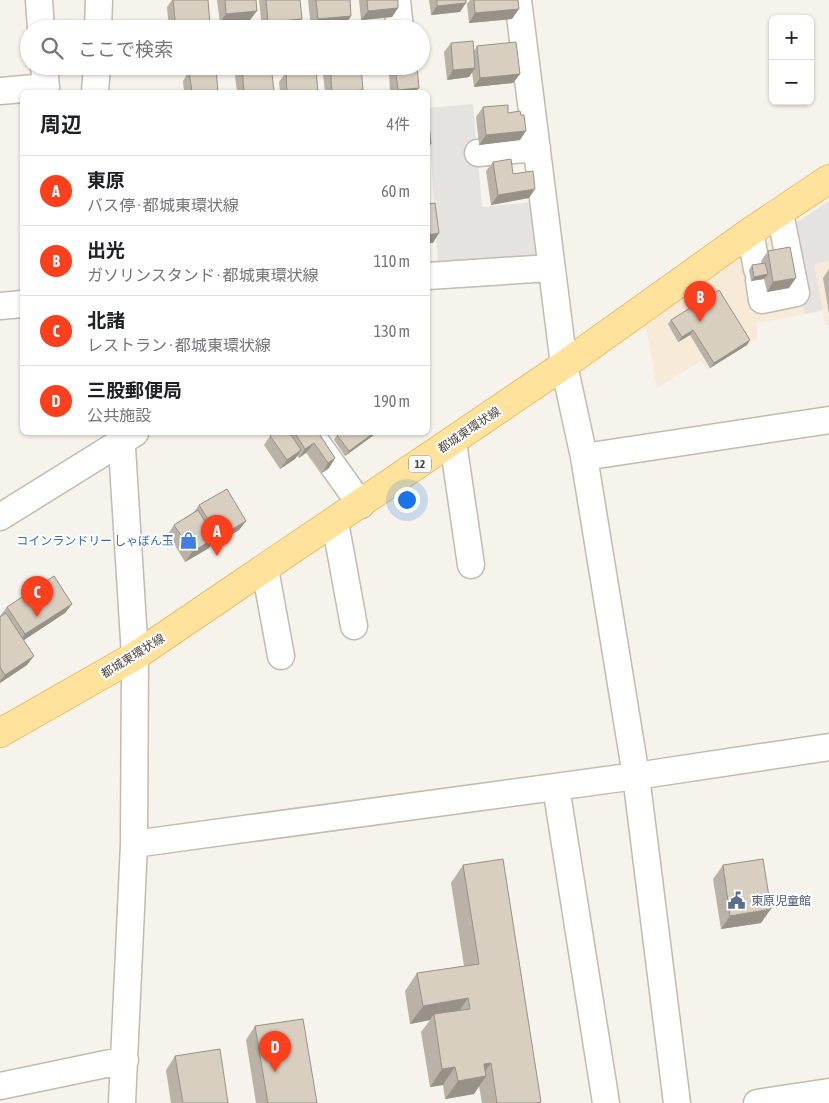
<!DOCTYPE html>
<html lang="ja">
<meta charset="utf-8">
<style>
:root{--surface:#fff;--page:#f2f2f2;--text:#202124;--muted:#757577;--line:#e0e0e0;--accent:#fc3f1d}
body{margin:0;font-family:"Asap Condensed","Noto Sans JP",sans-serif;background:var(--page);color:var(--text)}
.controls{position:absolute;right:15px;top:15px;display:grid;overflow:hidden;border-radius:8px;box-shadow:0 1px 4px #0004}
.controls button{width:45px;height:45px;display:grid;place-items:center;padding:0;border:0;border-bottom:1px solid var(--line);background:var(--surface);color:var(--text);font:25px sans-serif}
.you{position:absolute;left:406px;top:499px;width:18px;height:18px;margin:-12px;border:4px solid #fff;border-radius:50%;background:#1a73e8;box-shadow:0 0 0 8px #1a73e833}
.badge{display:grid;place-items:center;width:32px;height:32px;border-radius:50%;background:var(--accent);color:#fff;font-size:16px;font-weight:700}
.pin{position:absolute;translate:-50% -41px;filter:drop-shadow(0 1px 2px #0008)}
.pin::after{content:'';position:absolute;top:26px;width:18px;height:15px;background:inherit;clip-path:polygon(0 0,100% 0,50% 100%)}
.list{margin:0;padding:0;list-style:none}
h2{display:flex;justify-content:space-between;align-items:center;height:65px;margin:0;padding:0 20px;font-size:21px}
h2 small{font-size:16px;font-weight:400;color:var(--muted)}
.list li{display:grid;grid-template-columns:32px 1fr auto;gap:15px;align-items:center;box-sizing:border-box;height:70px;padding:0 20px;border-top:1px solid var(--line)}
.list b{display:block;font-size:19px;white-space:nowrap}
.list p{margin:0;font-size:16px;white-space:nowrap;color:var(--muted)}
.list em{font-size:16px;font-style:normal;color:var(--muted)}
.icon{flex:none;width:28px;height:28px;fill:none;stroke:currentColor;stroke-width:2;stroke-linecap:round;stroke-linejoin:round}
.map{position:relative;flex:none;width:829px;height:1103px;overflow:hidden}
.search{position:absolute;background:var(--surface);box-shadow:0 1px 4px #0004;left:20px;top:20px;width:410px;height:55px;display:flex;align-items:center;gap:12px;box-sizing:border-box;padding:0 18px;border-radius:28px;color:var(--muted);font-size:19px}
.panel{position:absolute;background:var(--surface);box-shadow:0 1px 4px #0004;left:20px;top:90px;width:410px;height:345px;border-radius:8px}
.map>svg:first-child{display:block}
.commercial{fill:#f7ead8}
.parking{fill:#e5e3e0}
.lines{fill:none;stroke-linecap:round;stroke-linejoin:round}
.minor-casing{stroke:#c2bbae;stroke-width:29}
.major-casing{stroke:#e6c16a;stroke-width:30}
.minor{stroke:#fff;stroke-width:26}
.major{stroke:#ffe39c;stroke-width:28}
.wall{fill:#bab2a6}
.shaded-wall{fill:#979187}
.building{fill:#d8cfc1;stroke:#979187}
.labels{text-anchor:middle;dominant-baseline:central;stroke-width:4;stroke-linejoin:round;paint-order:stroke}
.shield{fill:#fff;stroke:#817c74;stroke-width:1}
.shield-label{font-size:11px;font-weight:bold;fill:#4b4439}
.street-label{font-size:12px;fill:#4b4439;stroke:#fff}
.shop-label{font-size:12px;fill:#366cbe;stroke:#fff;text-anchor:end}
.service-label{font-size:12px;fill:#4e5e75;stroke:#fff;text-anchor:start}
</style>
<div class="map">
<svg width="829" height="1103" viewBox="0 0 829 1103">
<rect width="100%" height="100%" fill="#f6f3ec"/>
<path class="commercial" d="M829,201V325L826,326L822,311L756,323L758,338L707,370L701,361L657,388L645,321Z"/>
<path class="parking" d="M473,104L482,207L533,202L540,257L438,266L428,108Z
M829,201V261L814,265L823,310L805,314L790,227Z"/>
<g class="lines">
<defs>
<path id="minor" d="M39,0L41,29
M397,0L400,29
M518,0L564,365L584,457L636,776L677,1103
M98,29L99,0
M0,91L46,87L44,66
M95,92L97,66
M478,153L537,148
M750,232L757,269
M428,276L550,268
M759,280L762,300L796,293L780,213
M0,306L22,304
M121,432L135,656L134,844L122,1103
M309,432L361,505
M453,442L471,565
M584,457L829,420
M0,517L135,433
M335,522L354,626
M265,569L281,656
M556,787L606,1103
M134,844L636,776L829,747
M0,1086L125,1060
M757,1103L829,1092"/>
<path id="major" d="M0,733L135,656L564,365L750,232L829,179"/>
</defs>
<use href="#minor" class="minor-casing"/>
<use href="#major" class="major-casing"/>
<use href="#minor" class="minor"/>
<use href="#major" class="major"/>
</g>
<path class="wall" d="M172,0H208L210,25L208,29H169L167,7Z
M217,0H256L250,20L220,23Z
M259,0H300L295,29H262Z
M308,0H350L351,16L345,25L311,28Z
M359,0H398V8L392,17L361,20Z
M429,0H466L460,12L431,15Z
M467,0H518L512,19L469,23L467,4L470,0Z
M451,43L474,51L477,46L520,74L513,83L474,87L472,72L469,77L447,80L444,52Z
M328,66H361V92H325L323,74Z
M394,66H417L415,92H390L389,74Z
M242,67L273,92H237L235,76Z
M189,71L218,92H184L183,81Z
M286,72L318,92H280L279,82Z
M483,107L508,113L520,140L479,145L476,117Z
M493,162L513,174L529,198L491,205L486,171Z
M768,251L789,288L767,292L764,279L751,281L749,270L752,265L762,264L761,261Z
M829,269V314L823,278Z
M671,320L747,345L710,368L690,335L678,342L668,324Z
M275,432H318L335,458L329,468L322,473L307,452L299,458L297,456L295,459L280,469L264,445L270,436Z
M341,432H378L345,456L334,440L337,435Z
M199,505L246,521L239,530L212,546L211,544L209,548L185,562L168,534L174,525L194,512Z
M72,604L65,613L24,640L27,665L0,683V616L7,607Z
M463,865L541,1102L540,1103H482L479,1086L474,1094L445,1099L443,1085L430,1087L421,1032L430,1020L410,1024L405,991L417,973L464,966L451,883Z
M723,865L761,923L721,929L713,879Z
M255,1026L317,1103H256L246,1040Z
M175,1056L228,1103H171L166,1070Z"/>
<path class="shaded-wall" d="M466,3L460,12L431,15L437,6Z
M398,8L392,17L361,20L368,11Z
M519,9L512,19L469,23L475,13Z
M257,11L250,20L220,23L226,14Z
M351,16L345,25L311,28L318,19Z
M302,19L295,29H264L268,22Z
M210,25L208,29H177Z
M475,68L469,77L447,80L453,70Z
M520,74L513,83L474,87L480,78Z
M419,88L415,92H396L398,90Z
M363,90L361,92H336Z
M526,131L520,140L479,145L486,135Z
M535,189L529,198L491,205L498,195Z
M439,233L433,243H428V235Z
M768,274L764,279L751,281L754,277Z
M796,278L789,288L767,292L773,282Z
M693,330L690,335L678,342L682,337Z
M750,340L747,345L710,368L714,363Z
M375,432H378L345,456L349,451Z
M314,443L307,452L299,458L305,449Z
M301,450L295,459L280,469L287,460Z
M335,458L329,468L322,473L328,463Z
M246,521L239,530L212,546L219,537Z
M215,538L209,548L185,562L192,552Z
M72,604L65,613L18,644L25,634Z
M34,656L27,665L0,683V681L5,675Z
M771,909L761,923L721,929L730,916Z
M468,998L456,1016L434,1014L430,1020L410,1024L423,1006Z
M491,1063L481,1077L486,1076L474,1094L445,1099L458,1081L484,1064Z
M455,1067L443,1085L430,1087L442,1069Z"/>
<path class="building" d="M173,0H208L210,25L176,29Z
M225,0H256L257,11L226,14Z
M266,0H300L302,19L268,22Z
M316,0H350L351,16L318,19Z
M367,0H398V8L368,11Z
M437,0H466V3L437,6Z
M474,0H518L519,9L475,13Z
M473,41L475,68L453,70L451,43Z
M516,42L520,74L480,78L477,46Z
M251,66H271L274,91L261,92H244L242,67Z
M330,66H361L363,90L332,92Z
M395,66H417L419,88L398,90Z
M216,69L218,92H192L189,71Z
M316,70L318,92H287L286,72Z
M508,105V113L520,111L521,115H524L526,131L486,135L483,107Z
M428,114L431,144L428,145Z
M511,159L513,174L533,171L535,189L498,195L493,162Z
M435,203L439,233L428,235V204Z
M790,247L796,278L773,282L768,251Z
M765,263L768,274L754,277L752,265Z
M719,290L750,340L714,363L693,330L682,337L671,320Z
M275,432H289L301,450L287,460L270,436Z
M294,432H318L335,458L328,463L314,443L305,449Z
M341,432H375L349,451L337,435Z
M227,489L246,521L219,537L199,505Z
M198,510L215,538L192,552L174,525Z
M54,576L72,604L25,634L7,607Z
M6,613L34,656L5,675L0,667V617Z
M503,859L541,1102L536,1103H497L491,1063L484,1064L486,1076L458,1081L455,1067L442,1069L434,1014L470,1009L468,998L423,1006L417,973L479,964L463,865Z
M763,859L771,909L730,916L723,865Z
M303,1019L317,1103H268L255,1026Z
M220,1049L228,1103H183L175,1056Z"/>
<defs>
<symbol id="shop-bare" viewBox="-9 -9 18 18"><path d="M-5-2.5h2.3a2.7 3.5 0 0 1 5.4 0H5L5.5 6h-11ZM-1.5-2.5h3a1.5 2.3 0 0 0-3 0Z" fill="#3f7fe0" stroke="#fff" stroke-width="2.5" paint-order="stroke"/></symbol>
<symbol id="civic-bare" viewBox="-9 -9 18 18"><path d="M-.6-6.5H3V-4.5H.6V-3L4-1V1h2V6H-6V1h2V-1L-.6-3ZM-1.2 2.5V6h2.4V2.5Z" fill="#5c6f8a" stroke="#fff" stroke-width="2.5" paint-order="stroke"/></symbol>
</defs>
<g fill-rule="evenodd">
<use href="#shop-bare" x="176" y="528" width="25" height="25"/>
<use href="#civic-bare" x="724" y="888" width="25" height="25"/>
</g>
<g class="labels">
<rect class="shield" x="409" y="455.5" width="22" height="17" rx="4"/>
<g class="shield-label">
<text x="420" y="464">12</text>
</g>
<g class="street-label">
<text transform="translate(469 430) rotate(-34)">都城東環状線</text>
<text transform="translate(133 656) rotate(-32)">都城東環状線</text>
</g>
<g class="shop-label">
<text x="174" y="541">コインランドリー しゃぼん玉</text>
</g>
<g class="service-label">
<text x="751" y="901">東原児童館</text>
</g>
</g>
</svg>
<div class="controls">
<button>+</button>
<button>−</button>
</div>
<div class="you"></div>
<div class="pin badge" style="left:217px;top:556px">A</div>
<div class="pin badge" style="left:700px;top:322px">B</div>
<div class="pin badge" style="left:37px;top:617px">C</div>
<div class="pin badge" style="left:275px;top:1072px">D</div>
<div class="search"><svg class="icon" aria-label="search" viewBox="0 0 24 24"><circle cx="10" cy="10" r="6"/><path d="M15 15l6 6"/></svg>ここで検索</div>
<section class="panel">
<h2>周辺<small>4件</small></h2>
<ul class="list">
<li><span class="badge">A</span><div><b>東原</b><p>バス停 · 都城東環状線</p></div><em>60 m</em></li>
<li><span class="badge">B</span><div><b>出光</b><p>ガソリンスタンド · 都城東環状線</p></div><em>110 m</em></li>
<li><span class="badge">C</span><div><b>北諸</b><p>レストラン · 都城東環状線</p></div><em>130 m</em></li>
<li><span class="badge">D</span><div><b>三股郵便局</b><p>公共施設</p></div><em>190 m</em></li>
</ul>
</section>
</div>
